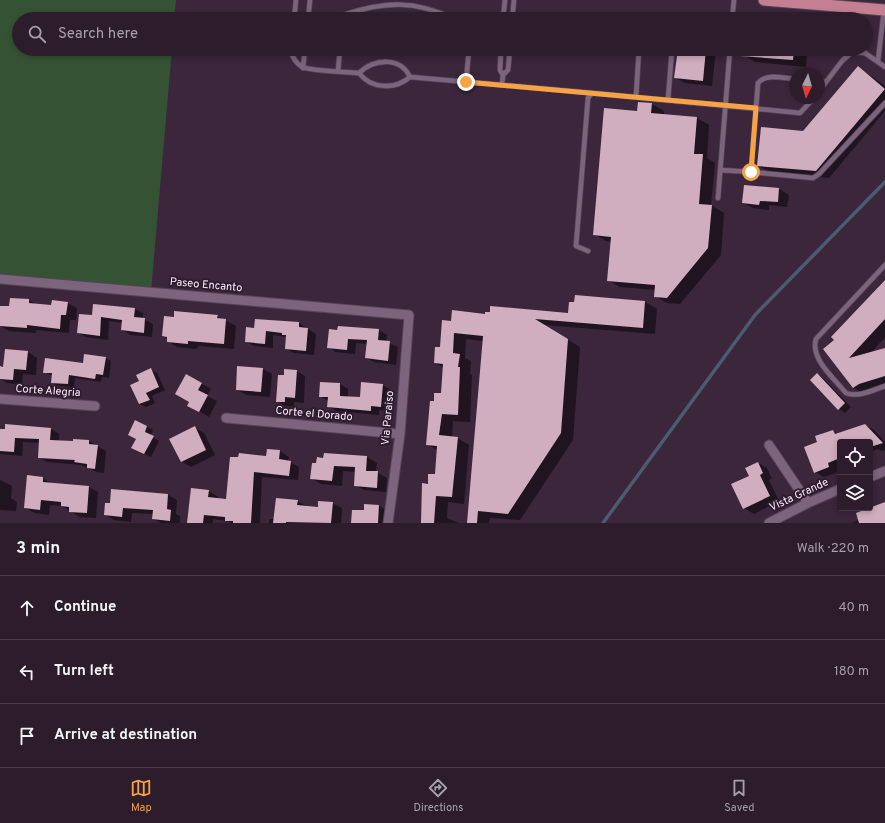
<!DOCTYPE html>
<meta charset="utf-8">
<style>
:root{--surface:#2c1c2c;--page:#342534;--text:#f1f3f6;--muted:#a6a1a9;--line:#483a48;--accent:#f5a345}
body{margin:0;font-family:Overpass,sans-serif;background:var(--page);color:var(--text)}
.controls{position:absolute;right:12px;bottom:12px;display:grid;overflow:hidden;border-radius:4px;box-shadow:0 2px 6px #0003}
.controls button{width:36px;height:36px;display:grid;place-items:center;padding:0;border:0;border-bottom:1px solid var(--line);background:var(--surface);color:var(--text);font:20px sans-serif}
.compass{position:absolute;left:789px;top:68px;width:36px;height:36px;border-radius:50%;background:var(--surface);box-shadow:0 2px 6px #0003;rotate:185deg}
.stop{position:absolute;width:12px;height:12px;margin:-9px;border:3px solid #f5a345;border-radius:50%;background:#fff}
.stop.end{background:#f5a345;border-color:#fff;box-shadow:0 1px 4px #0008}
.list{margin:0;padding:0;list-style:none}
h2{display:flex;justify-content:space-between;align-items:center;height:52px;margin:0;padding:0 16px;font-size:17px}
h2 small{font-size:13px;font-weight:400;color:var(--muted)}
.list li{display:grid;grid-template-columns:26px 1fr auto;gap:12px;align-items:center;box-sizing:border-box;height:64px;padding:0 16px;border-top:1px solid var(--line)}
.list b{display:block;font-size:15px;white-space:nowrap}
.list em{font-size:13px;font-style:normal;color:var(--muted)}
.icon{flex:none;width:22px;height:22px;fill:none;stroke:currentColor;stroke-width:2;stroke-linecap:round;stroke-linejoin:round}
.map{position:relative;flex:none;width:885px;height:523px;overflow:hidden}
.search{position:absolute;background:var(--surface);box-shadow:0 2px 6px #0003;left:12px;right:12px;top:12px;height:44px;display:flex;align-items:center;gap:10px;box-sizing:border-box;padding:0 14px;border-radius:22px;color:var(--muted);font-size:15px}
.sheet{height:244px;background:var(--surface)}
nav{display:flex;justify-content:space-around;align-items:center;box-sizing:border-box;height:56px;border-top:1px solid var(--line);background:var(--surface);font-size:11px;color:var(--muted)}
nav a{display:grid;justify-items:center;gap:2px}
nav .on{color:var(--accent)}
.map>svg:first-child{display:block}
.green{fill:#355334}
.shadow{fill:#0007}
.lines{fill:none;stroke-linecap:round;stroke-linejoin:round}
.stream{stroke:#4b5c70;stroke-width:3.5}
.building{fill:#d0adbf}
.service-casing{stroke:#545;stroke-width:6}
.minor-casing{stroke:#545;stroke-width:11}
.primary-casing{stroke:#545;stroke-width:13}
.service{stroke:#7c647c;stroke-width:4.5}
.minor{stroke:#7c647c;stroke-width:9}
.primary{stroke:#c57f92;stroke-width:11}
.route{stroke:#f5a345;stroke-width:5}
.labels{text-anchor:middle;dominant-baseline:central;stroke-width:4;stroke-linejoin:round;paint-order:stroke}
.street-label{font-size:11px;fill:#faedfa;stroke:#301c30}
</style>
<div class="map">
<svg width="885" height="523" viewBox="0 0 885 523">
<rect width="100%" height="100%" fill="#3b263b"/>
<path class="green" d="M0,0H176L174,19H19V49H172L151,292L0,279Z"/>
<path class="shadow" d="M679,49H716L712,86L685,83L676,78Z
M743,49H807L806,67L755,62L743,55Z
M858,67L885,86V111L829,178L771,173L759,166L804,132Z
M639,103L652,104L664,111V115L697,118L709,125L707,158L715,163L711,205L724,213L721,255L680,304L667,303L655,296V290L620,287L608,280L612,242L606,241L594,234L638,112Z
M745,186L779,189L789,195L787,207L769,205V210L753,208L743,203Z
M885,279V337L871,353L885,349V386L865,394L854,388L824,349L836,340L833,337Z
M29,300L37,305L52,307L68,303L77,308L76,320H70L69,333L36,330V333L9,331L0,326L10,307Z
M645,302L657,309L655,334L544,325L580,347L573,440L520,520L490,518L489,523H468L483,341L466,339L465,358L471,361L470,374L472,375L470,422L453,421L452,438H457L469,445L464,504L448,502L447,518L459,523H422L428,485L436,475L438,451L427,444L435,402L442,394L444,368L435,363L452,322L486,315L569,314Z
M94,306L135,309L143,313V319L153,324L152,337L131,335L122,330L123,323L109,321L108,340L86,337L78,333L93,317Z
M217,316L236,326L234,349L198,346L197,349L177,347L168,341V339L163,335L174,318Z
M256,320L299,323L307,328L316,334L314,355L294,353L286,349L287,337L273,335V348L254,346L246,342L255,329Z
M379,330L387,335L386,342L398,347L396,365L374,362L366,358L368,344L356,343L355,354L336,352L328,347L338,331Z
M28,352L37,358L36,375L23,374L22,385L7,383L0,379V367L4,368Z
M105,358L111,361L109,378L102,377L101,382L75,378L74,387L58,386L52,382L53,376L44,372Z
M263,369L272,374L270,397L247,395L237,390Z
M151,370L157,373L165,390L152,396L155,403L146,407L140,404L132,385L140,381Z
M296,371L305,376L304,403L294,402V407L285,406L277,401L285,377Z
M817,374L823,378L851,407L845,413L839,409L811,380Z
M186,375L211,389L207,396L217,401L209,417L189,405L191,402Z
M321,383L340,384L348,389V398H361L382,385L390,389L389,411L379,410V415L336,411L328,406V401L320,396Z
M136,421L153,430L150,436L159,441L151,457L139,451Z
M865,425L874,430L885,442V450L881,451L878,449L870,452V442H840V467L837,468L838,472L824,477L815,472L833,431L838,434Z
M195,428L204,433L215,455L191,467L182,462Z
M51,429L59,434V441L74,442V440L89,441L106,451L104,473L97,472L81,465L47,462L39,457L40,443L23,442L22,456L0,454V430Z
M268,450L280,451L289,457L288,461L299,467L298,480L262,477L260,523H231L227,521L213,519V523H190L192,490L209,491L218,497V499L227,500L267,457Z
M324,454L367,457L377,463L376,472L387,478L386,492L364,490L355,485L356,472L343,471L342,486L321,484L311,478L317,464L324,459Z
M758,463L767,468L772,479L769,480L779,501L754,514L744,508L750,477Z
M28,477L43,478L52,484L89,487L98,492L96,518L80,517L62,506L50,505L49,515L35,513L25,508Z
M0,480L12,486L11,498L17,502L16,511L0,510Z
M168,495L177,500L176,514L180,516V523H161L153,519L154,514L132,513L131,522L114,520L105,514L110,505Z
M297,501L307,506L319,508L332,503L342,508L341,523H269V519H275Z
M885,503V523H851L859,520Z
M379,506L388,511L387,523H352L365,511Z"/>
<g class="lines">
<path class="stream" d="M603,523L755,315L885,182"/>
</g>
<path class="building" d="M678,49H706L703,81L674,78Z
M740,49H794L793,60L740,56Z
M858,66L885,89L816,171L757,166L761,127L803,131Z
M638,102L652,103L651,113L697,117L694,154H703L699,204L712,205L708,248L667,298L654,297L655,285L607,281L611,237L593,235L604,108L637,111Z
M744,185L779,188L778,202L760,201L759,205L742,203Z
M885,280V319L849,358L885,348V376L859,384L853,388L823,349L834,340L831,337Z
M575,295L645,301L643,328L535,319L568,339L561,433L508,514L478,511L477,523H467L483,336L454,333L453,353L460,354L458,367H460L458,415L442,414L439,435L458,437L452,497L436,496L434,523H421L422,483L428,484V474H435L437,446L426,445L430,401H434V393H441L443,364L434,363L435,347H440L442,320L451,321L452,310L485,314V312H490V306L568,313L569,302H574Z
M10,298L29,299V303L51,305L52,300L68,302L66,315H61L60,329L27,325V328L0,326V306H9Z
M93,304L135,308L134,317L145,318L144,333L121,330L122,320L101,317L100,336L77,333L79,314L92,315Z
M174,311L218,315L217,318L226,319L224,344L188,341V344L167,342V337L162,336L164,316L174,317Z
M255,319L299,322V327L308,328L306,351L285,349L286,335H282V333L266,331L265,344L245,342L246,327L254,328Z
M338,326L379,329L378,340L390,341L388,361L365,358L367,340L348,339L347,350L327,348L329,329L337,330Z
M5,349L28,351L26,370L14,369L13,380L0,379V366L3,367Z
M84,354L106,357L103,375L96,374L95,379L69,375L68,384L51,383L52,373H43L45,358L83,363Z
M237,366L263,368L261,392L236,390Z
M151,368L159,387L146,393L150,400L139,404L130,385L139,381L136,375Z
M284,369L297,370L295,398L285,397V402H276L278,375H284Z
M817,373L845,403L838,410L810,380Z
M186,374L202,383L198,390L208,395L199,412L187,406L189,402L175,394Z
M320,382L340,383V396L360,397L361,382L383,384L381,407L371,406V411L327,407L328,397H319Z
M135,420L147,426L145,432L154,436L144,454L131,448L136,439L128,435Z
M5,424L51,428L50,440L73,441V439L89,440V444L98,445L95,469L87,468V464L74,462L75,460L38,458L39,439L15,438L14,452L0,451V429H5Z
M865,424L883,443L870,447V442H840V458L828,463L829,467L814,473L804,447L817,442L815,436L833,430L835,434Z
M195,426L206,450L181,462L169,439Z
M267,449L280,450L279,459L291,461L289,476L254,472L251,523H233V521H225V517L204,515L203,523H187L191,488L209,490L208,497L226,499L230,457H238L239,453L266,456Z
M324,453L367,456L366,471H378L377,488L354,486L355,467L334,466L332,481L310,479L312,463H316L317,457L323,458Z
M758,462L763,473L760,475L770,496L743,509L731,484L749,476L745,468Z
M27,475L43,477V482L89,486L87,513L69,512V507L61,506V502L41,500L40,510L24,508Z
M111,489L168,494L167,509L171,510L170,521L152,519L153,510L123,508L122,517L104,515L105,503H110Z
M276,498L298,500L297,505L318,507V501L333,502L331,523L286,522V523H273Z
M885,502V523H859L856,513Z
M364,504L379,505L378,523H351L352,510H364Z"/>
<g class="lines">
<defs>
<path id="service" d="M294,19L296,0
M308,19L310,0
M343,19V15C386,1 414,0 455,19
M503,19L505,0
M512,19L514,0
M732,19L734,0
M291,49C291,56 296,63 302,67C311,71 348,72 359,73C374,59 400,56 410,77
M501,49L500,70L503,75
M510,49L508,70L503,75L502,85L592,93
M816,49L852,52
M878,61L884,10
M303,68L305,49
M338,71L340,49
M359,73C371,89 395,90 410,77L502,85
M795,79C784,78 766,73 758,83L751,172L813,178L819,174L885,103
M819,81L826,82L842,61L852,52L865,53L885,67
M466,82L469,49
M819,91L826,82
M636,97L639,49
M668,100L672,49
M720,170L751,172
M718,198L730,49
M588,251L576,246L588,98L592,93L800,113L814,98
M885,265L816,339C810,359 834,378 846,393C858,398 873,390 885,386"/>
<path id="minor" d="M0,279L409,315L400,434L388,523
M0,399L95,406
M226,418L400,434
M769,445L808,503
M870,477L885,471
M769,523L808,503L840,489"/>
<path id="primary" d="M764,0L885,10"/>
</defs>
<use href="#service" class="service-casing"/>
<use href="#minor" class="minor-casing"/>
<use href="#primary" class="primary-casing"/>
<use href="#service" class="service"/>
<use href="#minor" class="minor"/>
<use href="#primary" class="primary"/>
</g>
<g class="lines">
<path class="route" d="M466,82L756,108L751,172"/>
</g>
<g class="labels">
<g class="street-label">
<text transform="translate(206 285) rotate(5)">Paseo Encanto</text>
<text transform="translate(48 391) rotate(4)">Corte Alegria</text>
<text transform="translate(314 414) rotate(5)">Corte el Dorado</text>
<text transform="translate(388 418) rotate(-85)">Via Paraiso</text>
<text transform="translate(799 495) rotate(-25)">Vista Grande</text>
</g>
</g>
</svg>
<div class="controls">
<button><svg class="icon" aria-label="locate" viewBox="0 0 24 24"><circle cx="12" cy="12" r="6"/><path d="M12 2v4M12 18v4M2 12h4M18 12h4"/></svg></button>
<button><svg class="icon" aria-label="layers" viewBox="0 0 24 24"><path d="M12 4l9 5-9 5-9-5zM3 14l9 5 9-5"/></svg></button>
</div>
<svg class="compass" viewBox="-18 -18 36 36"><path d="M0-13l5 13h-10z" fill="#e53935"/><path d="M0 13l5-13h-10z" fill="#a6a1a9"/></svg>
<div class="stop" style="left:751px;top:172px"></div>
<div class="stop end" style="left:466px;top:82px"></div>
<div class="search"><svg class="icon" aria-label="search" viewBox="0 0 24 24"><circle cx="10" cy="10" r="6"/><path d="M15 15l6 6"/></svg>Search here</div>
</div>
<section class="sheet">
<h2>3 min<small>Walk · 220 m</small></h2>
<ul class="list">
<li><svg class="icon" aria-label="ahead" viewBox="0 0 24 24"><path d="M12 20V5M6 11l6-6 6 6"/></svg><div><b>Continue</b></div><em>40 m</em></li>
<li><svg class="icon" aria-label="left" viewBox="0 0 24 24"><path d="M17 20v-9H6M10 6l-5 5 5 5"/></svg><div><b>Turn left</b></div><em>180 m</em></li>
<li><svg class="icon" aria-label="arrive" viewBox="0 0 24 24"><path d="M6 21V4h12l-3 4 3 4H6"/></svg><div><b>Arrive at destination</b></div></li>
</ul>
</section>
<nav>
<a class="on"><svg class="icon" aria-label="map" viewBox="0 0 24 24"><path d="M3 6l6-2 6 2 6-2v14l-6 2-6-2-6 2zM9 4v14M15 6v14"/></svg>Map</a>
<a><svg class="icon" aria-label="directions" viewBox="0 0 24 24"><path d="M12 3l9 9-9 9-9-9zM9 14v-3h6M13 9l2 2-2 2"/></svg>Directions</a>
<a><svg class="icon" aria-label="saved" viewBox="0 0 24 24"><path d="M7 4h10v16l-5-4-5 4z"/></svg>Saved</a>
</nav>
